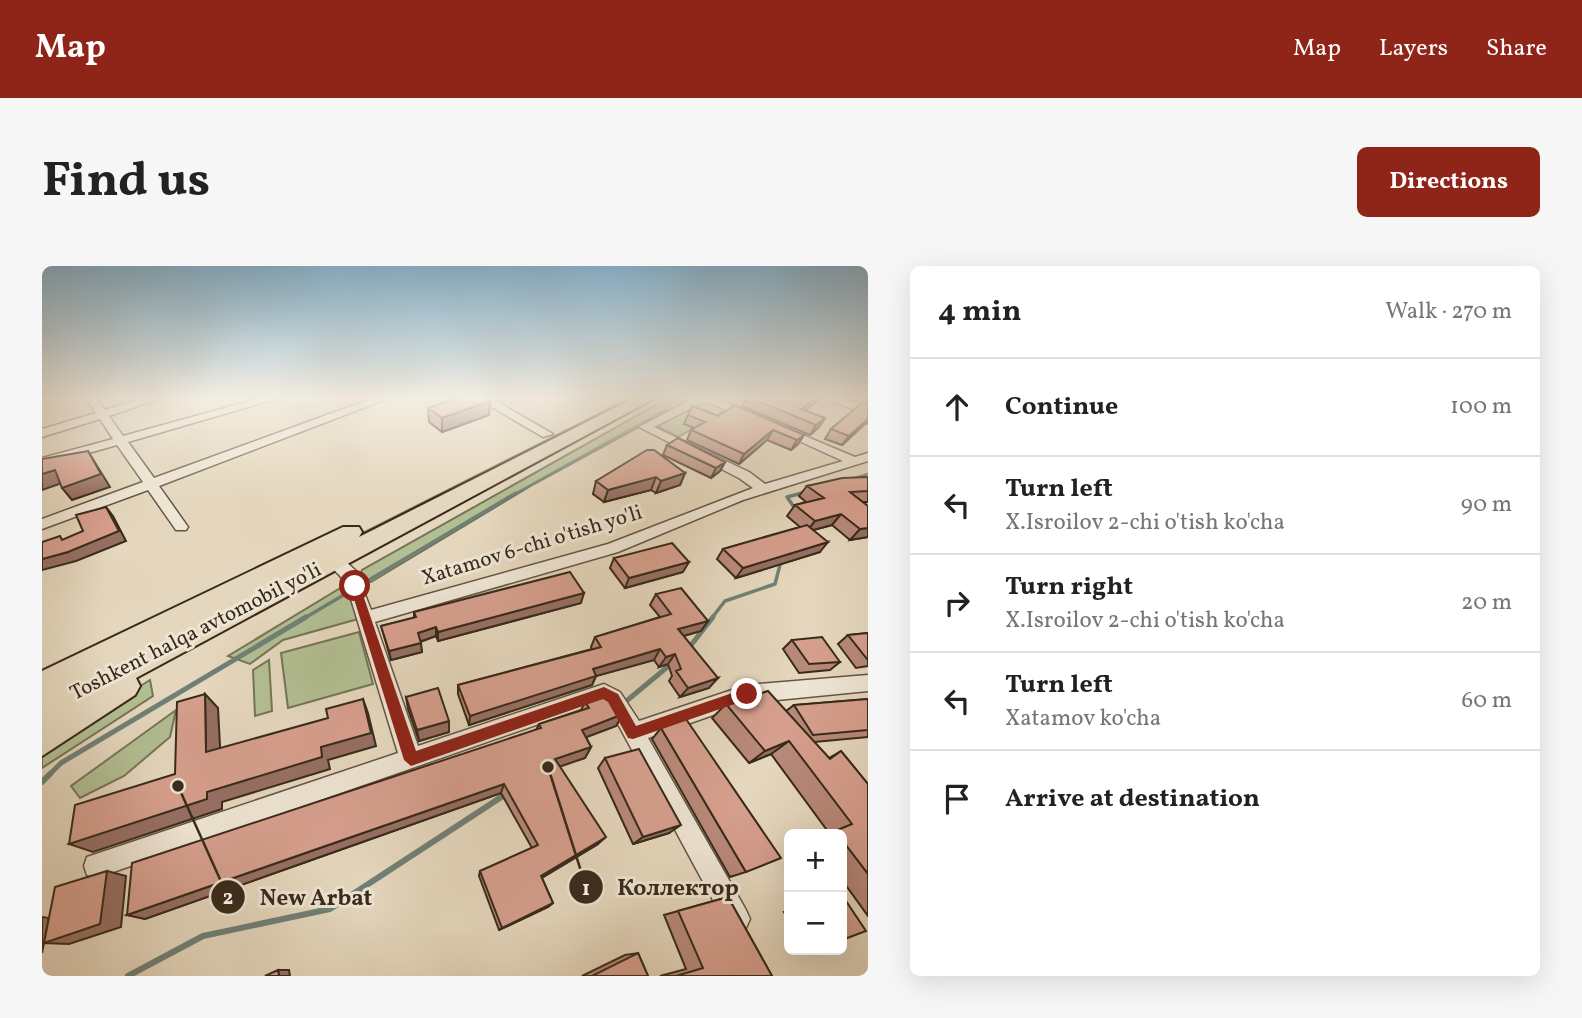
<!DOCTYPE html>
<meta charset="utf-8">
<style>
:root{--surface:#fff;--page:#f6f6f6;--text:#222;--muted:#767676;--line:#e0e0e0;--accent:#8f2418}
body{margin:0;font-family:Vollkorn,serif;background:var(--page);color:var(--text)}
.controls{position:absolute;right:21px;bottom:21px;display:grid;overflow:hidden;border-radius:10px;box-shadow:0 7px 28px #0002}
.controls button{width:63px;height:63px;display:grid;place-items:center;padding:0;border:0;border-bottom:2px solid var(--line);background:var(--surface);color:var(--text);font:35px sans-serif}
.stop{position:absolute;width:21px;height:21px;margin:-16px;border:5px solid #8f2418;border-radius:50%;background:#fff}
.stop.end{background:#8f2418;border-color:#fff;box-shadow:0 2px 7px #0008}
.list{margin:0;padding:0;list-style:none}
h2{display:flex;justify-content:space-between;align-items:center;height:91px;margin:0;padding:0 28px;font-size:30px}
h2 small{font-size:23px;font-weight:400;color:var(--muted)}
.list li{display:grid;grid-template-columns:46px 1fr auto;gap:21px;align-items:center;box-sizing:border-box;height:98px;padding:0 28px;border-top:2px solid var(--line)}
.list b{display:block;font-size:26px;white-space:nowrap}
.list p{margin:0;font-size:23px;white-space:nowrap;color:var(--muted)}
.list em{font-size:23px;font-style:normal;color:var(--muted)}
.icon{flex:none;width:38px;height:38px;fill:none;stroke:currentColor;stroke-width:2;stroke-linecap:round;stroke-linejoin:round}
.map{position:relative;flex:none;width:826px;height:710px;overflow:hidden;border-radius:10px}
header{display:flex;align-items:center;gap:42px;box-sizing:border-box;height:98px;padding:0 35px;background:var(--accent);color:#fff}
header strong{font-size:33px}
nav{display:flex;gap:38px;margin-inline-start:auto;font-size:24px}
.intro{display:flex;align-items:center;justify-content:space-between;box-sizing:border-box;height:168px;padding:0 42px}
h1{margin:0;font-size:49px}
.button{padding:18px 32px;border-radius:10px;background:var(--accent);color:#fff;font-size:24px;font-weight:700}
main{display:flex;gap:42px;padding:0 42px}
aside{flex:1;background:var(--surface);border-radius:10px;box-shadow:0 7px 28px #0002}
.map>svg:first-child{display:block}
.green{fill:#b2bf93;stroke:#757457;stroke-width:2}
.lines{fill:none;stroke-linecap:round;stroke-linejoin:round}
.stream-far3{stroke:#708077;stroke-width:2.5}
.stream-far2{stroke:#708077;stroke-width:3.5}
.stream-far1{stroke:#708077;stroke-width:5}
.stream{stroke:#708077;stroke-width:6}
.minor-casing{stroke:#635544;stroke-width:3}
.highway-casing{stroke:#382a1b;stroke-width:4}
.minor{fill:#eee5d4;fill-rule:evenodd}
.highway{fill:#e5d7bd;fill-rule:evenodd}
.wall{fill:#b88979;stroke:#382a1b;stroke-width:2}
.shaded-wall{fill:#966f63;stroke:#382a1b;stroke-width:2}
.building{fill:#d69f8d;stroke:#382a1b;stroke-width:2}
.route{fill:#8f2418}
.labels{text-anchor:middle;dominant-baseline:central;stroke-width:6;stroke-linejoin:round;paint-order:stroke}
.street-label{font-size:21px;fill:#382a1b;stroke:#eee5d4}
.leader{fill:none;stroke:#382a1b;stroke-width:2.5}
.callout-dot{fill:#382a1b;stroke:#eee5d4;stroke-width:2.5}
.mark-label{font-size:21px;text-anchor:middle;font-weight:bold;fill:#fff}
.callout-label{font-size:23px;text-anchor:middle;font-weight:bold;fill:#382a1b;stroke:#eee5d4;stroke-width:6;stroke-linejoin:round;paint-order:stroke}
</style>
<header>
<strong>Map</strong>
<nav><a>Map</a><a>Layers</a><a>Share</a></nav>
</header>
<div class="intro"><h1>Find us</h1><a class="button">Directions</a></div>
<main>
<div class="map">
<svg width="826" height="710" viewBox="0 0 826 710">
<rect width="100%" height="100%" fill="#e5d7bd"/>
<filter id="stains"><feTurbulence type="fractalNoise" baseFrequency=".00286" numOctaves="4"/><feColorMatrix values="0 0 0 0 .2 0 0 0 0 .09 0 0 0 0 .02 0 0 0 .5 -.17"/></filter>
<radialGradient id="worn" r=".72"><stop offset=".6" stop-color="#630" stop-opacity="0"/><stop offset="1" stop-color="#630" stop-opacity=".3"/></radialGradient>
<path class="green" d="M590,131H598L104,383L101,378Z
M628,131H652L492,218L329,316L317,313L320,304Z
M661,134L683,144L636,171L614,160Z
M305,318L316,353L241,374L208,398L186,390Z
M317,366L331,418L246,442L239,387Z
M227,394L230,445L213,450L211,404Z
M108,414L111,430L0,502V489L71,437Z
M134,444L128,471L82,510L38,532L29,520Z"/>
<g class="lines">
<path class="stream-far3" d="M810,213L826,208
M471,229L625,143
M753,229L765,226"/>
<path class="stream-far2" d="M754,244L745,231L760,227
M261,353L474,227
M669,353L683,335L733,318L739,295"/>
<path class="stream-far1" d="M646,383L671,351
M582,437L629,398
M6,510L19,497L264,351"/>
<path class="stream" d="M0,516L8,508
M86,710L161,670L288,643L464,528"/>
<defs>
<path id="minor" d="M43,131H54L63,144L105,131H122L67,150L81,170L222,131L237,132L86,176L112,212L334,131H350L117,220L146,261L144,264H134L106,224L0,263V253L101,216L75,179L0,200V192L71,173L58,153L0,171V163L54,147Z
M433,131H447L511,168L501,171Z
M654,131H672L715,151L705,153L663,135L612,161L707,206L723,218L801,195L735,165V161L739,160L813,191L826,187V195L701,234L576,286L333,356L376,480L562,418L578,426L597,455L705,419L826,409V425L705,437L606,472L704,644L708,653L704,662L695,666L686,662L576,458L560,436L54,612L45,609L42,600L45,591L54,588L356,487L305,320C300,309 290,304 284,294L286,290H298L314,305L329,344L566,278L711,222L697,212L597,161Z
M780,131H796L826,142V149Z"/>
<path id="highway" d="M594,131H615L94,412L98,420L93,429L0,490V405L301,261H317L320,266L317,271Z"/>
</defs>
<use href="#minor" class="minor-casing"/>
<use href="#highway" class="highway-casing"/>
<use href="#minor" class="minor"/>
<use href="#highway" class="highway"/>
</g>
<path class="wall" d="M705,131H780L763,145L783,152L777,161L768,169L700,140Z
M804,131H826V158L824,157L800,179L783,173L789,163L821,138Z
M448,135L447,149L400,166L387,156L386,142Z
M650,140L676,150L762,169L756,178L749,184L725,174L697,198L645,174L649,164L652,162L642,158Z
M625,179L683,196L678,205L669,212L621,189Z
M643,207L638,219L614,227L609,224L562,236L551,228L554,215Z
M826,211V236H821L826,271L808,274L790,259L771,264L778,286L694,312L675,293L681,283L758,261L745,250L753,239L764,236L757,230L765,220Z
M572,292L641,306L583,322L568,302Z
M614,328L666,355L659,365L642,370L667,422L638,431L627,415L630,410L626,398L617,401L612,394L554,410L550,419L427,459L416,428V419L550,383L549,381L553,371L618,351L608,339Z
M539,337L396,375L394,370L378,376L380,386L349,394L339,360L372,352V346Z
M826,367V400L814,402L796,378L806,369Z
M750,374L798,396L788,404L757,407L741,383Z
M364,431L407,455V466L377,475L366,443Z
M826,433V471L772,476L787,492L799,485L826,518V650L800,614V568H784L787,567L729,488L707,497L670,452L684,438L744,445L752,439Z
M543,436L581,448L574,460L544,471L549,481L543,492L517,500L556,578L500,612L511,637L506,641L457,664L437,610L438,605L490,582L459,527L103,653L85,649L494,464L497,458L539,444Z
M619,462L704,606L688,611L610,473Z
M563,492L627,567L591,578L556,502Z
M686,631L730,710H618L644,703L622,649Z
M747,644V655L742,646Z
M596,687L606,710H540L583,689Z"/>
<path class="shaded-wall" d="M775,131H780L753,152L759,143Z
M448,135L447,149L400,166V152Z
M783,152L777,161L768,169L774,159Z
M826,153L824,157L800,179L807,170Z
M731,164L725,174L697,198L702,188Z
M762,169L756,178L749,184L755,174Z
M46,185L68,221L30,234L20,222Z
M683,196L678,205L669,212L674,202Z
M13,204L23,216L0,224V208Z
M643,207L638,219L614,227L619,215Z
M614,211L609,224L562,236L566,224Z
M64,241L71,250L84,275L34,295L0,304V293L26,286Z
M799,248L790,259L764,266L773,255Z
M826,262V271L808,274L818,263Z
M786,276L778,286L694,312L701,302Z
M647,296L641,306L583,322L587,312Z
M542,327L539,337L396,375V366Z
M666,355L659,365L630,373L636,363Z
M394,361V370L377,376L376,367Z
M379,377L380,386L349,394L347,385Z
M618,383L612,394L554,410L550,419L427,459L428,450L551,403Z
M633,388L626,398L617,401L624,391Z
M676,412L667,422L638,431L646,422Z
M163,428L176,442L179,499L164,486Z
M321,433L326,447L334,480L286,494L288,503L180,536V543L51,586L27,578L279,481Z
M581,448L574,460L534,475L540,464Z
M407,455V466L377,475L375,464Z
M747,475L729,488L707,497L723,485Z
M549,481L543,492L508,504L513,493Z
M462,518L459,527L103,653L85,649Z
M639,559L627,567L591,578L601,571Z
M564,571L556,578L494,615L499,610Z
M65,605L84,610L79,661L27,678L2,677Z
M511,637L506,641L457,664L460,662Z
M0,651L7,652L0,687Z
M236,704H247L248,710H237Z"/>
<path class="building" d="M418,131H443L448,135L400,152L386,142Z
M706,131H775L759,143L783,152L774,159Z
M820,137L826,139V153L807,170L789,163Z
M693,139L762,169L755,174L731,164L702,188L649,164L663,156L646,149L650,140L676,150Z
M636,172L683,196L674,202L625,179Z
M605,184H612L643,207L619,215L614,211L566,224L554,215Z
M46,185L59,208L20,222L13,204L0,208V193Z
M826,211V225L808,226L826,240V262L818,263L799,248L773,255L753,239L782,232L765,220L800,212Z
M64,241L77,265L26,286L0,293V276L18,270L20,274L41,265L34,249Z
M765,259L786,276L701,302L681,283Z
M630,277L647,296L587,312L572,292Z
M528,306L542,327L396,366L394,361L376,367L379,377L347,385L339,360L374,351L372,346Z
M639,322L666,355L636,363L676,412L646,422L634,405L639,403L633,388L624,391L618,383L551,403L554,410L428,450L416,419L559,381L553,371L629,348L614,328Z
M826,367V393H825L806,369Z
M780,371L798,396L767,398L750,374Z
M396,422L407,455L375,464L364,431Z
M726,425L788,493L799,485L826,518V608L800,574V568H795L793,565L810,558L747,475L723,485L684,438Z
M163,428L164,486L286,452L284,443L321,433L329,467L279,481L280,491L165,526V533L27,578L33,539L133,508L135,436Z
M566,428L581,448L540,464L549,481L513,493L564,571L499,610L511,637L460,662L438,605L496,579L462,518L85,649L90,597L499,462L497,458L547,442L543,436Z
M826,433V464L771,469L752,439Z
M644,453L739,592L704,606L619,462Z
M597,483L639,559L601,571L563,492Z
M65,605L58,658L2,677L13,621Z
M800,629L824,665L800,674Z
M686,631L730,710H634L661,702L636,645Z
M596,687L606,710H550Z
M236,704L237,710H223Z"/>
<linearGradient id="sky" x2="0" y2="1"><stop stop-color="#87b6d3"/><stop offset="0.57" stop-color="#f3ede1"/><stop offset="1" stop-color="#f3ede1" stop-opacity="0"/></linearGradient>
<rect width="826" height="231" fill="url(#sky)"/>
<path class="route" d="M313,316L318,320L374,485L562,421L576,428L594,460L705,422L712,428L710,432L591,473L586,472L566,436L561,433L369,500L362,494L308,320Z"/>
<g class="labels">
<g class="street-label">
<text transform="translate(490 280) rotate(-17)">Xatamov 6-chi o'tish yo'li</text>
<text transform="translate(154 366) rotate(-27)">Toshkent halqa avtomobil yo'li</text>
</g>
</g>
<path class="leader" d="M506 501L544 621M136 520L186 631"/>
<g class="callout-dot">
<circle cx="506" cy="501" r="7"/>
<circle cx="136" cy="520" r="7"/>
<circle cx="544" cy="621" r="18"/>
<circle cx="186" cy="631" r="18"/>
</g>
<g class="mark-label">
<text x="544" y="629">1</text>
<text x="186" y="638">2</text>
</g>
<g class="callout-label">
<text x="636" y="629">Коллектор</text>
<text x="274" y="639">New Arbat</text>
</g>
<rect width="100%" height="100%" filter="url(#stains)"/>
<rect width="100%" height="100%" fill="url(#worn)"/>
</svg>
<div class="controls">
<button>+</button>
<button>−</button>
</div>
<div class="stop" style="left:313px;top:320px"></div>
<div class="stop end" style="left:705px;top:428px"></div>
</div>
<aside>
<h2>4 min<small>Walk · 270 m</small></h2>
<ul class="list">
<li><svg class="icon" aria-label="ahead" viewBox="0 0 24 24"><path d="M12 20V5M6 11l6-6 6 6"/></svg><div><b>Continue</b></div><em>100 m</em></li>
<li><svg class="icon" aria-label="left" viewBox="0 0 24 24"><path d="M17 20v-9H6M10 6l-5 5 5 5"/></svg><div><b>Turn left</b><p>X.Isroilov 2-chi o'tish ko'cha</p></div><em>90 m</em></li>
<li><svg class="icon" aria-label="right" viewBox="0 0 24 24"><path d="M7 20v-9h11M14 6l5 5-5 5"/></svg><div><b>Turn right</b><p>X.Isroilov 2-chi o'tish ko'cha</p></div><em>20 m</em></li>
<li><svg class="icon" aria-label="left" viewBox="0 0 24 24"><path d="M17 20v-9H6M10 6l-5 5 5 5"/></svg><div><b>Turn left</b><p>Xatamov ko'cha</p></div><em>60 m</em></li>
<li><svg class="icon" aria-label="arrive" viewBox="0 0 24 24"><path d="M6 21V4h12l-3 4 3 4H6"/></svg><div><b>Arrive at destination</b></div></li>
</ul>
</aside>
</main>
